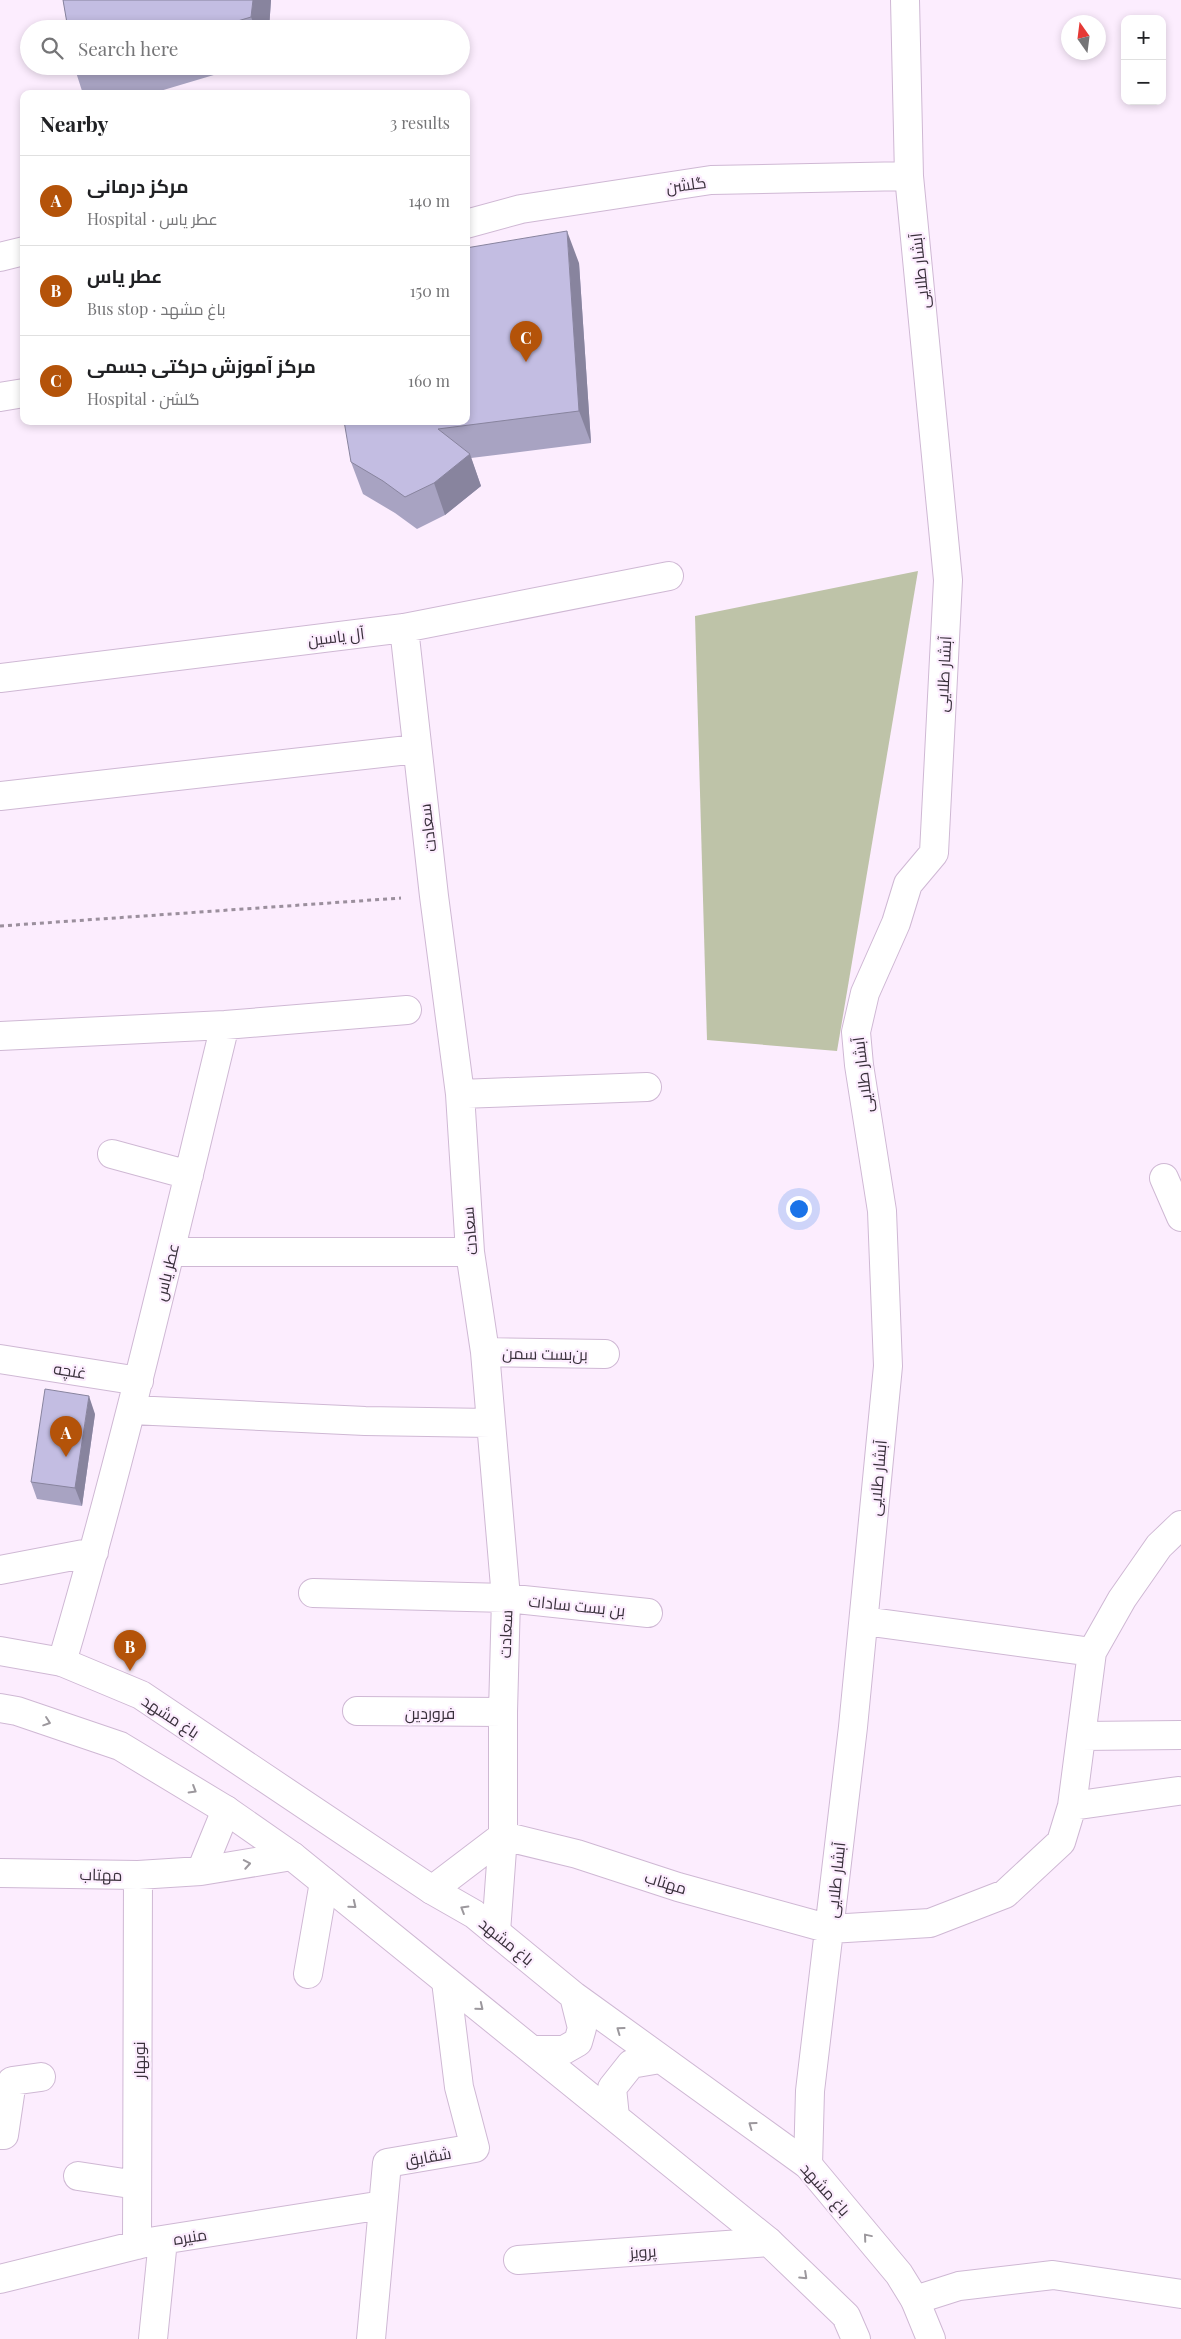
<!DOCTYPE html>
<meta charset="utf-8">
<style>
:root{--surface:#fff;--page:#f6f6f6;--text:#202124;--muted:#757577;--line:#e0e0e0;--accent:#b45309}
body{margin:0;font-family:"Playfair Display",Cairo,serif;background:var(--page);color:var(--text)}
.controls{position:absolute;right:15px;top:15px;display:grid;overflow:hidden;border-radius:10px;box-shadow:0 2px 8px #0003}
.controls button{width:45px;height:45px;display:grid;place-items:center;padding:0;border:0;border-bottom:1px solid var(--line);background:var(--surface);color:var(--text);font:25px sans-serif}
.compass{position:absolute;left:1061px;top:15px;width:45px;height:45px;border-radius:50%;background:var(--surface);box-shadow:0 2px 8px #0003;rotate:346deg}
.you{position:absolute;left:798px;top:1208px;width:18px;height:18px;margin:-12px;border:4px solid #fff;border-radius:50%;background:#1a73e8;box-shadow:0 0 0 8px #1a73e833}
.badge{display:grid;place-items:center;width:32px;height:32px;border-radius:50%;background:var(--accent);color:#fff;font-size:16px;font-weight:700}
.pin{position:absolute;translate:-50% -41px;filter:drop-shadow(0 1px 2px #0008)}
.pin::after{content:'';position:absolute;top:26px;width:18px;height:15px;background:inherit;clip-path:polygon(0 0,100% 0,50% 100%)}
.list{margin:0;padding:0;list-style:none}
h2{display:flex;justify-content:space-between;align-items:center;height:65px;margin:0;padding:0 20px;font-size:21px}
h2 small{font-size:16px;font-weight:400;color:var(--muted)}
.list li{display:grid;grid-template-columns:32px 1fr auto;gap:15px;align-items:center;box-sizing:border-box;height:90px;padding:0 20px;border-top:1px solid var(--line)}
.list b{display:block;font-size:19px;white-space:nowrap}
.list p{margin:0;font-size:16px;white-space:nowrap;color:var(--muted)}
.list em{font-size:16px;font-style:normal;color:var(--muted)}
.icon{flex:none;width:28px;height:28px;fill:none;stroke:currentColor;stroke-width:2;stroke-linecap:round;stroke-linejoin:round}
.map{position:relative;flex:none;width:1181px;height:2339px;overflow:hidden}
.search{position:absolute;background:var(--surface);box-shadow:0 2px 8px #0003;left:20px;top:20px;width:450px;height:55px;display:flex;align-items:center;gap:12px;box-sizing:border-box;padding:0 18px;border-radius:28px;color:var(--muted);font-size:19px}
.panel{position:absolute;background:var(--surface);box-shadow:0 2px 8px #0003;left:20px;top:90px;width:450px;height:335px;border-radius:10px}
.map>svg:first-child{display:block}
.green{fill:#bec3a8}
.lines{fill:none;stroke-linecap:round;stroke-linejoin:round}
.minor-casing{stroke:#cfb8d4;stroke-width:30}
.secondary-casing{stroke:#cfb8d4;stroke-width:30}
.path{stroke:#9b8f9d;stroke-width:3;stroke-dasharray:4 4;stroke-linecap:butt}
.minor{stroke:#fff;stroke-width:28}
.secondary{stroke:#fff;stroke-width:28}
.wall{fill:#a8a3c2}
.shaded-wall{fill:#88849e}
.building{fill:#c3bde2;stroke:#88849e}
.oneway{stroke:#9c989d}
.labels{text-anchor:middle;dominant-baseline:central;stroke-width:4.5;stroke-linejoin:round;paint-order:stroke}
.street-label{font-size:16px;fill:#39303b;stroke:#fcedfe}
</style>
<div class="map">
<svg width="1181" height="2339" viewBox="0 0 1181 2339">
<rect width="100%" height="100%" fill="#fcedfe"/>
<path class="green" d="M918,571L837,1051L707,1040L695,616Z"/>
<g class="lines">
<defs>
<path id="minor" d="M466,224L521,209L711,180L909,176
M0,257L24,251
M0,397L24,393
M404,628L434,896L460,1094L470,1252L485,1352L506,1598L503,1712V1836L496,1932
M0,678L404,628L669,576
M0,796L417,749
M0,1036L225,1025L407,1010
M460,1094L647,1087
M112,1154L189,1175
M1164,1178L1181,1217
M171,1252H470
M485,1352L605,1354
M0,1359L139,1381
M132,1410L365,1421L490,1423
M0,1570L94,1552
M313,1593L506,1598L648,1613
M864,1621L1092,1652
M62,1662C124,1452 173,1238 225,1025
M357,1711L503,1712
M1081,1736L1181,1735
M1072,1806L1178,1791
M503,1836L577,1854L678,1887L830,1929L930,1923L1005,1894L1061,1842L1072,1806L1092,1652L1122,1599L1159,1546L1181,1525
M201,1871L226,1810
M0,1873L138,1875L201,1871L292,1856
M432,1890L503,1836
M308,1974L324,1882
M0,2135H4L12,2081L41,2077
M808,2165L810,2091L853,1727L888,1366L882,1211L859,1065L856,1032L865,993L896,923L908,884L934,853L948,580L909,176L905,0
M78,2176L137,2185
M137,2245L138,1875
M518,2260L769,2242
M0,2279L149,2242L383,2205
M915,2300L959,2286L1053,2275L1181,2294
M153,2339L163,2240
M371,2339L387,2163L475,2148L459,2087L446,1981"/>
<path id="secondary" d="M0,1651L62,1662L141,1695L432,1890L474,1914L574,1996L808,2165L899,2274L915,2300L931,2339
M0,1708L17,1711L120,1746L226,1810L292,1856L769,2242L846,2316L856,2339
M533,2050H564L578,2042L582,2028L574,1996
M615,2117L612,2088L631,2064L660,2059"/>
</defs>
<use href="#minor" class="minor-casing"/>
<use href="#secondary" class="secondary-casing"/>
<path class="path" d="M0,926L401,898"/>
<use href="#minor" class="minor"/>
<use href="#secondary" class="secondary"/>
</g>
<path class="wall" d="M63,0H271L269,29H68Z
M74,66H244L150,94H83Z
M579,263L591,443L471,458L481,486L445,515L417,529L395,513L363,494L351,462Z
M95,1414L82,1506L37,1499L31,1482Z"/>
<path class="shaded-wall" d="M253,0H271L269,29H256L251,17Z
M567,231L579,263L591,443L579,411Z
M470,454L481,486L445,515L434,483Z
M89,1396L95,1414L82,1506L75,1488Z"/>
<path class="building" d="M63,0H253L251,17L211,29H68Z
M74,66H83L74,69Z
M567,231L579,411L438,429L470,454L434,483L405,497L383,481L351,462L344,421H466V248Z
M45,1389L89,1396L75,1488L31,1482Z"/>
<defs><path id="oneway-chevron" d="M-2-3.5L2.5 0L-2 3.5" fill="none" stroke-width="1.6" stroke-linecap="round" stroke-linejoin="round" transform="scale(1.25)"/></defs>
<g class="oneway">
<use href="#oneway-chevron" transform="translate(47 1722) rotate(19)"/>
<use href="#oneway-chevron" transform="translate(193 1790) rotate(31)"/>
<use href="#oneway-chevron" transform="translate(247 1864) rotate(-10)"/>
<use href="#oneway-chevron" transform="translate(353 1905) rotate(39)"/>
<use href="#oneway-chevron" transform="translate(464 1909) rotate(-149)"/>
<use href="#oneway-chevron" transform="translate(480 2007) rotate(39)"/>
<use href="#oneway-chevron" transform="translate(620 2030) rotate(-144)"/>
<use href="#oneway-chevron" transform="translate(752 2125) rotate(-144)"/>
<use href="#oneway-chevron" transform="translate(867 2237) rotate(-130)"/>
<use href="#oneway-chevron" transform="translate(804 2276) rotate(43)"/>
</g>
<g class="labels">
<g class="street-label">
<text transform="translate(686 184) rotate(-8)">گلشن</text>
<text transform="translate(919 271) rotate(-96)">آبشار طلایی</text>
<text transform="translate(336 636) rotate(-7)">آل یاسین</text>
<text transform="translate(943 674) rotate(-87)">آبشار طلایی</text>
<text transform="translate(427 828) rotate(-97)">سعادت</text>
<text transform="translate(862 1075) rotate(-97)">آبشار طلایی</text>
<text transform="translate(469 1231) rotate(-95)">سعادت</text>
<text transform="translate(166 1272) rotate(-76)">عطر یاس</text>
<text transform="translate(545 1353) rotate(1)">بن‌بست سمن</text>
<text transform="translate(70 1370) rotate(9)">غنچه</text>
<text transform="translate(877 1478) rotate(-85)">آبشار طلایی</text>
<text transform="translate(577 1605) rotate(6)">بن بست سادات</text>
<text transform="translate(505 1634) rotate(-88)">سعادت</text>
<text x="430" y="1712">فروردین</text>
<text transform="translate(171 1716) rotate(33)">باغ مشهد</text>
<text transform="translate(101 1874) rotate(1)">مهتاب</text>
<text transform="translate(835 1880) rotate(-84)">آبشار طلایی</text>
<text transform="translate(666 1882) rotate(17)">مهتاب</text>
<text transform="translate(507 1941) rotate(39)">باغ مشهد</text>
<text transform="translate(138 2060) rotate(-90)">نوبهار</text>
<text transform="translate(428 2156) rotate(-10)">شقایق</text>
<text transform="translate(826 2189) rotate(48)">باغ مشهد</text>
<text transform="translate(190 2236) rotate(-9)">منیره</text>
<text transform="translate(643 2251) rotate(-4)">پرویز</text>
</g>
</g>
</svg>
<div class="controls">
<button>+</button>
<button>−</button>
</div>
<svg class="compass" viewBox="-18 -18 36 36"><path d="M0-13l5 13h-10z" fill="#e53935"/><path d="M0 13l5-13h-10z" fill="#757577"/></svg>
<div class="you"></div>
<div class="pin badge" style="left:66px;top:1457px">A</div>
<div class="pin badge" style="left:130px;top:1671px">B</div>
<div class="pin badge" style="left:526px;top:362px">C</div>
<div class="search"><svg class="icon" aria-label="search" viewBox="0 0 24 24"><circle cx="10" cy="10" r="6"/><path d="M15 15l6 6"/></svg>Search here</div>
<section class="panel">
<h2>Nearby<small>3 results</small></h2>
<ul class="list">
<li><span class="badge">A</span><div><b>مرکز درمانی</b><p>Hospital · عطر یاس</p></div><em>140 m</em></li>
<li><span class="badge">B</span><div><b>عطر یاس</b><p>Bus stop · باغ مشهد</p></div><em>150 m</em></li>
<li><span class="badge">C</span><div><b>مرکز آموزش حرکتی جسمی</b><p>Hospital · گلشن</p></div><em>160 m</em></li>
</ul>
</section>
</div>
